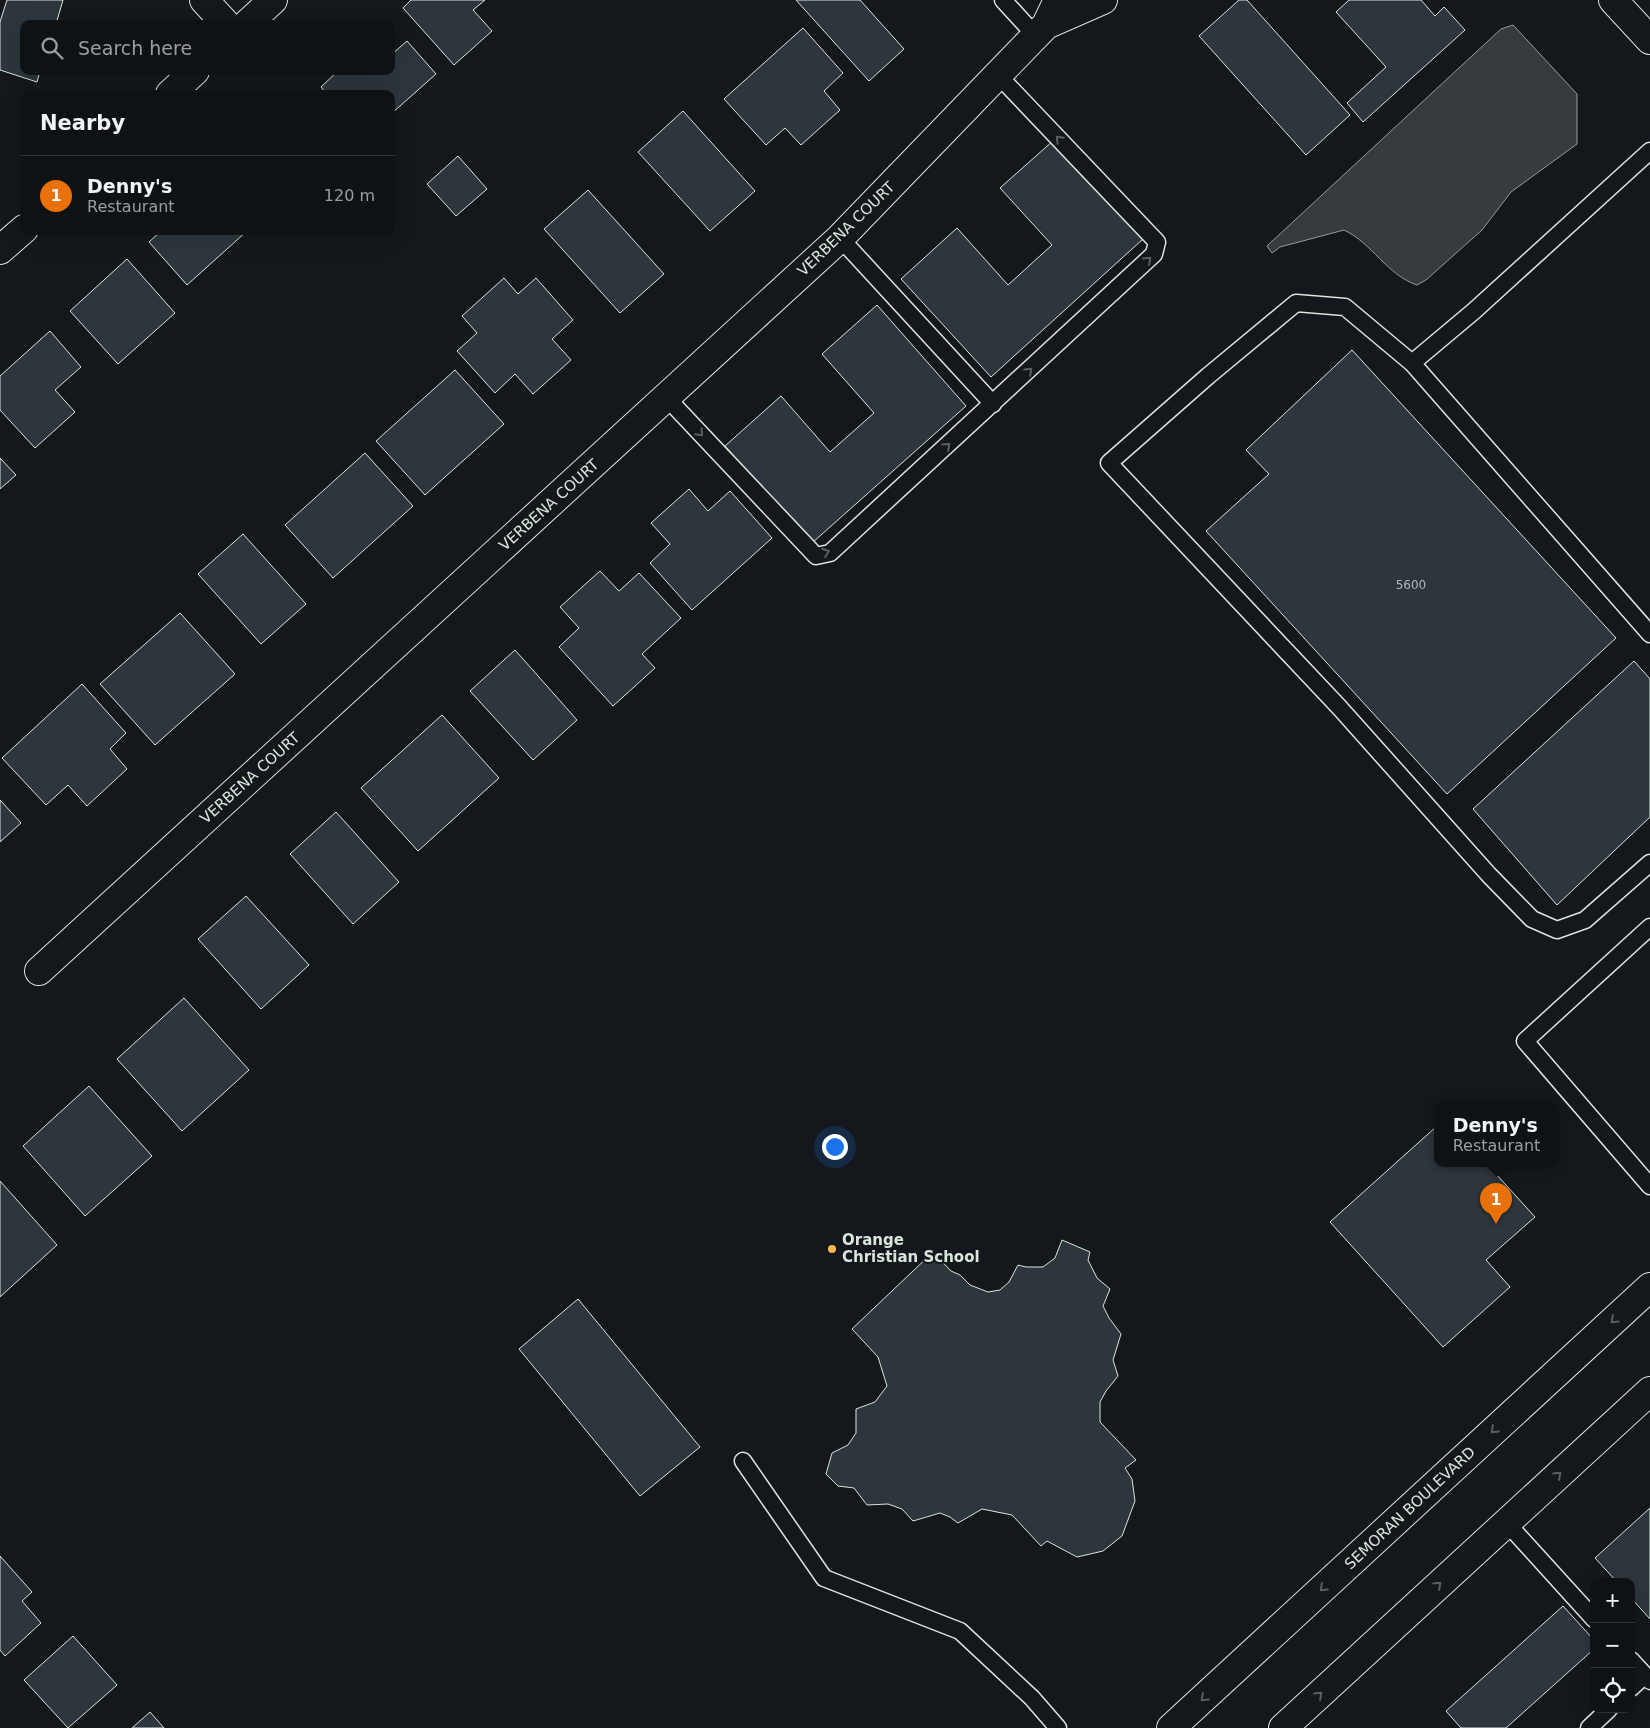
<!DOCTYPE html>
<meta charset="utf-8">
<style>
:root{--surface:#0f1215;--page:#1d2022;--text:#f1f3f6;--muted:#9b9ea0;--line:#2f3234;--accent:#ffb74d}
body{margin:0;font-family:"DejaVu Sans",sans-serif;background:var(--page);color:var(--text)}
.controls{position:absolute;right:15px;bottom:15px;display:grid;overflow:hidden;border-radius:10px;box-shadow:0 5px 20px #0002}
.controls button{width:45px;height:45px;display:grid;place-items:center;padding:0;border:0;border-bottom:1px solid var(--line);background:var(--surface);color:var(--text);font:25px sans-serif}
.you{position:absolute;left:834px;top:1146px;width:18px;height:18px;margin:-12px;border:4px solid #fff;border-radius:50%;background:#1a73e8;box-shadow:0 0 0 8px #1a73e833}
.badge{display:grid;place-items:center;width:32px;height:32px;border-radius:50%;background:var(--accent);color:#fff;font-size:16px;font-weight:700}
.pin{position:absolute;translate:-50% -41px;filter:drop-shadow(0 1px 2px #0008)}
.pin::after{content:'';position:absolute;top:26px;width:18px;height:15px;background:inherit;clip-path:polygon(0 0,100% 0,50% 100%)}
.popup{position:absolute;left:1434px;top:1102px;width:125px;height:65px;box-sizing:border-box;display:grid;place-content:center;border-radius:10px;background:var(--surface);filter:drop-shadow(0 1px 4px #0005);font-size:16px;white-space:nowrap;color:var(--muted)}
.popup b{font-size:19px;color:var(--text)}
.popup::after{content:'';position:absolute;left:50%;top:100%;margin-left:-10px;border:10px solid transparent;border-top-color:var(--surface)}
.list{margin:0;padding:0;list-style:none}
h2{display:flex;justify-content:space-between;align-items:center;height:65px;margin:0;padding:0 20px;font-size:21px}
h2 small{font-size:16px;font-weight:400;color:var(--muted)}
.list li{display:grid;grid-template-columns:32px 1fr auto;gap:15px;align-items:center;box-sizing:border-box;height:80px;padding:0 20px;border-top:1px solid var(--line)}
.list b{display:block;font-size:19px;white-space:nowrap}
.list p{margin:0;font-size:16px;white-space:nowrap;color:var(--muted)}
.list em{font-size:16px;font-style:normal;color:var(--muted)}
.icon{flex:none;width:28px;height:28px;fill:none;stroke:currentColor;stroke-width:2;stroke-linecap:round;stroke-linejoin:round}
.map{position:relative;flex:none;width:1650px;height:1728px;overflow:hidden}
.search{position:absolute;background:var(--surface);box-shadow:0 5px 20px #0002;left:20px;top:20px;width:375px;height:55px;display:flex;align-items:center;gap:12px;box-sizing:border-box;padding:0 18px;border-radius:10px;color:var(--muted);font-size:19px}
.panel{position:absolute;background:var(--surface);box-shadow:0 5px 20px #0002;left:20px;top:90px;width:375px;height:145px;border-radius:10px}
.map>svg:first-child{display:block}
.water{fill:#363b3e;stroke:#939e99}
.building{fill:#2c363c;stroke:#d8e6dc}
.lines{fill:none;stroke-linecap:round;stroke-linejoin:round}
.service-casing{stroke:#d8e6dc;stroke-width:19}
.minor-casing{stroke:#d8e6dc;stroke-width:30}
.primary-casing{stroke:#d8e6dc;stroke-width:30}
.service{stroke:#14181c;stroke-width:16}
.minor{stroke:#14181c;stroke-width:28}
.primary{stroke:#14181c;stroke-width:28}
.oneway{stroke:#59605f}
.poi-dot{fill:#ffb74d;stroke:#14181c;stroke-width:2}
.labels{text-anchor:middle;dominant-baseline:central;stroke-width:4;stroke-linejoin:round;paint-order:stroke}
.number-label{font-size:12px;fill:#adbab4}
.street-label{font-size:15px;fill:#d8e6dc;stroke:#14181c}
.poi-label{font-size:15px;font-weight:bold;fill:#d8e6dc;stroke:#14181c;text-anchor:start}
</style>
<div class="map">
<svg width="1650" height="1728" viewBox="0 0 1650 1728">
<rect width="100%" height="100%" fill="#14181c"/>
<path class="water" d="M1513,25L1577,94V144L1511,192L1482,230L1426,280L1417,285C1387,275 1372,243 1344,230L1280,247L1272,253L1267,246L1501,29Z"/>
<path class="building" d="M7,0H63L56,24H24V71H40L37,82L0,70V22Z
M411,0H485L473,10L492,31L454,65L403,8Z
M796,0H860L904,49L869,81Z
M1239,0H1247L1350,115L1306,155L1199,36Z
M1349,0H1421L1435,16L1444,7L1465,30L1363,122L1347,103L1386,67L1336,12Z
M803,28L843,73L824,91L840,110L801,145L785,128L766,145L724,99Z
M407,41L436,74L391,114V94H327L321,87L338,71H391V55Z
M683,111L755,191L710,231L638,152Z
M1054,140L1143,239L991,377L901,279L957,228L1008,285L1052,245L1000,188Z
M458,156L487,189L456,216L427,184Z
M588,190L664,274L620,313L544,229Z
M161,231H247L187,285L149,242Z
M127,259L175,313L118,364L70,311Z
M504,278L518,294L536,278L573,320L552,339L571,360L533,394L515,374L495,393L457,351L477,333L462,316Z
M877,305L966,406L812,543L725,446L781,396L830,452L874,413L822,354Z
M50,331L81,367L55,390L75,412L35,448L0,410V376Z
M1352,350L1616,638L1447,794L1206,531L1269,474L1246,450Z
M455,370L504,424L425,495L376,441Z
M365,453L413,506L333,578L285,525Z
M0,458L16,475L0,489Z
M689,489L708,511L730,491L772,538L692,610L650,563L670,544L651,523Z
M243,534L306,604L261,644L198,574Z
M600,571L619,591L639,573L681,618L642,654L655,668L613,706L559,647L579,628L560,607Z
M180,613L235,674L155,745L100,684Z
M515,650L577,720L533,760L470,691Z
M1634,661L1650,679V817L1557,905L1473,809Z
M82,684L126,733L110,749L127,769L87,806L68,785L46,805L2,758Z
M442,715L499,778L418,851L361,788Z
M0,800L21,823L0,842Z
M336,812L399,882L353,924L290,854Z
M246,896L309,965L261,1009L198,939Z
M184,998L249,1070L182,1131L117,1059Z
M89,1086L152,1156L85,1216L23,1146Z
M1437,1126V1163H1486L1535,1217L1486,1260L1510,1287L1443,1347L1330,1222Z
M0,1181L57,1245L0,1297Z
M1062,1240L1090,1252L1088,1260L1097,1278L1110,1289L1103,1306L1109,1318L1121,1334L1113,1360L1118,1376L1106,1391L1100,1402V1422L1136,1460L1125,1468L1132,1479L1135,1501L1122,1536L1103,1551L1077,1557L1047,1541L1041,1546L1012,1515L982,1509L958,1523L950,1517L940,1513L913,1521L902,1509L888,1504L867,1505L854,1488L838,1486L826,1474L832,1453L848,1445L856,1433V1409L875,1402L887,1386L878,1357L852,1329L933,1252L951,1271L960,1275L970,1285L988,1292L1000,1290L1009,1282L1018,1265L1026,1267H1043L1055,1258Z
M578,1299L700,1447L640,1496L519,1349Z
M1650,1508V1619L1631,1598V1582H1617L1595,1558Z
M0,1556L32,1592L22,1601L41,1623L5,1656L0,1650Z
M1563,1606L1594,1640V1649L1506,1728H1461L1446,1711Z
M73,1636L117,1685L68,1728L24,1680Z
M150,1712L164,1728H132Z"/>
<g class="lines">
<defs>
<path id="service" d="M1003,0L1036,36
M1650,151L1474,311L1412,363L1345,307L1296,303L1208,376L1109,463L1339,707L1489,875L1532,919L1557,930L1585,920L1650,863
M840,238L993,404
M1412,363L1650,634
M666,397L816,556L830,553L1154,254L1157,242L998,75
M1650,927L1525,1041L1650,1186
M743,1461L824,1578L960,1631L1032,1698L1058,1728
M1506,1522L1594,1619
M1631,1660L1650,1681
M1631,1688L1645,1675
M1589,1728L1609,1709"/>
<path id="minor" d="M204,0L226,24
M247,24L273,0
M1046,25L1103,0
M170,94L195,71
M0,250L24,229
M39,971L840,238L1046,25L1058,0"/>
<path id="primary" d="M1613,0L1650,40
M1171,1728L1650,1287
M1283,1728L1650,1391"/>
</defs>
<use href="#service" class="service-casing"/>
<use href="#minor" class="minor-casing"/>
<use href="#primary" class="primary-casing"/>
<use href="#service" class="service"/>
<use href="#minor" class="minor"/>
<use href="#primary" class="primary"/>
</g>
<defs><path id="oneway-chevron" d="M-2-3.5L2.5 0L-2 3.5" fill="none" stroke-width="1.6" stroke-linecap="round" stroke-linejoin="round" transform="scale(1.25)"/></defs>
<g class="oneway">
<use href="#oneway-chevron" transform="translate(1059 139) rotate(-134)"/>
<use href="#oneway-chevron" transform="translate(1148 260) rotate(-43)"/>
<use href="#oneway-chevron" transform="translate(1029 371) rotate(-43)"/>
<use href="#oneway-chevron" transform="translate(700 433) rotate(47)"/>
<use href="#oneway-chevron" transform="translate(947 446) rotate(-42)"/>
<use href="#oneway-chevron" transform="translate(826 552) rotate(-20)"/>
<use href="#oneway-chevron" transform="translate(1614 1320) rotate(137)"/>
<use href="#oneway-chevron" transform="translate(1494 1430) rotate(137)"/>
<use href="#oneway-chevron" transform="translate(1558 1475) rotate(-43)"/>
<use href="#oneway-chevron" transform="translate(1438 1585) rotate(-43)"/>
<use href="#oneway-chevron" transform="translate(1323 1588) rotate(137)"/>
<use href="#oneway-chevron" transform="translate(1319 1695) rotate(-43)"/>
<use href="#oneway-chevron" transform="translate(1204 1698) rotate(137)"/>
</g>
<circle class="poi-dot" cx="832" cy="1249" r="5"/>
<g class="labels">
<g class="number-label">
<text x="1411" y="585">5600</text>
</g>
<g class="street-label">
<text transform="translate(846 229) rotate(-44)">VERBENA COURT</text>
<text transform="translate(549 505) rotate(-42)">VERBENA COURT</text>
<text transform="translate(250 778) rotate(-42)">VERBENA COURT</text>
<text transform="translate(1410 1508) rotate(-43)">SEMORAN BOULEVARD</text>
</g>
<g class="poi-label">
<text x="842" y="1240">Orange<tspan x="842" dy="17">Christian School</tspan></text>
</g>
</g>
</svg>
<div class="controls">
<button>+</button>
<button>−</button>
<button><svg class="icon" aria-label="locate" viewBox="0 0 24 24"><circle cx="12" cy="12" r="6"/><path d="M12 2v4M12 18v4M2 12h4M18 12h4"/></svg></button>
</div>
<div class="you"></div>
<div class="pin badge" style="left:1496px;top:1224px;background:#e8710a">1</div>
<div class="popup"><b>Denny's</b>Restaurant</div>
<div class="search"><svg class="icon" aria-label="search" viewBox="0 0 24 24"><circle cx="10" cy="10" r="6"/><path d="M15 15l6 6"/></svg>Search here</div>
<section class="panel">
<h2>Nearby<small></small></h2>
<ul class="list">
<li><span class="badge" style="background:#e8710a">1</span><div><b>Denny's</b><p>Restaurant</p></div><em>120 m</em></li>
</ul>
</section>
</div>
